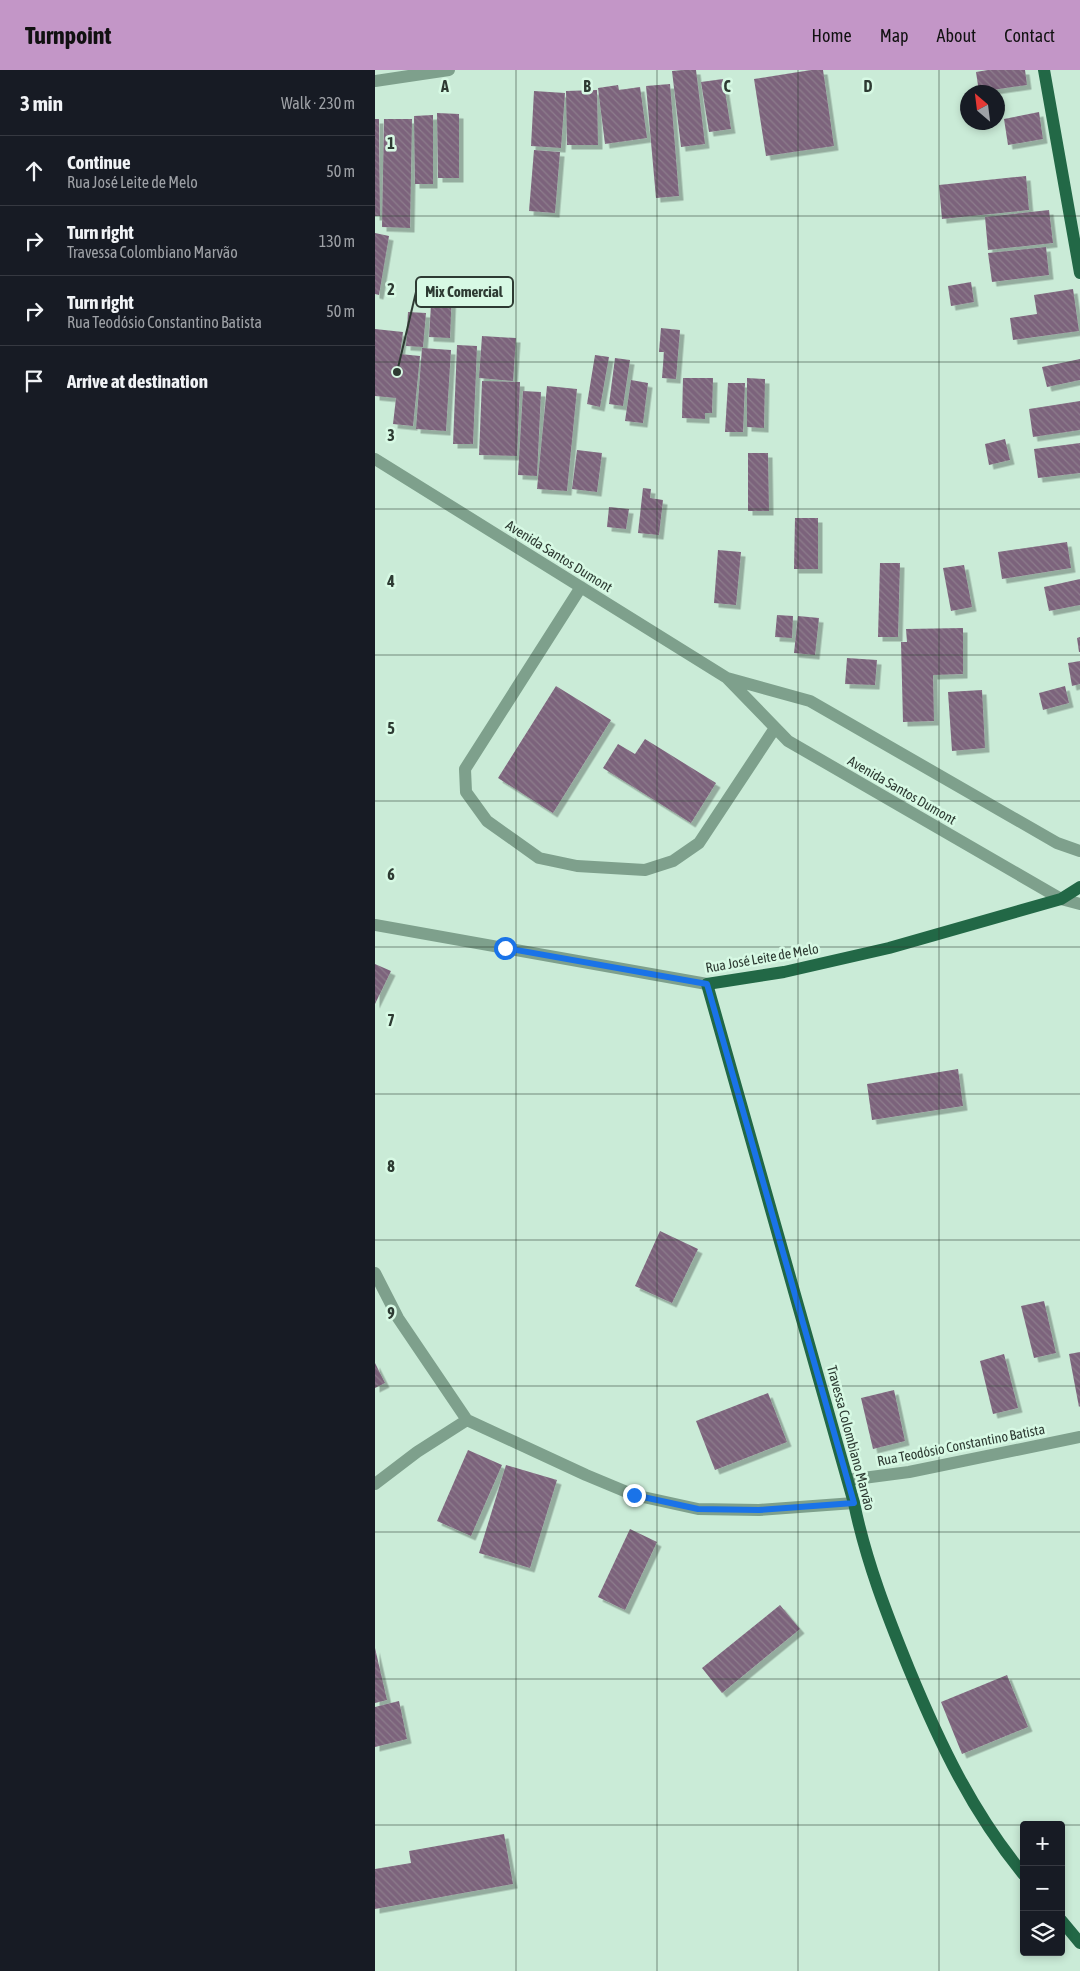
<!DOCTYPE html>
<meta charset="utf-8">
<style>
:root{--surface:#171b24;--page:#242831;--text:#f1f3f6;--muted:#9ea1a6;--line:#363941;--accent:#c396c7}
body{margin:0;font-family:"Asap Condensed",sans-serif;background:var(--page);color:var(--text)}
.controls{position:absolute;right:15px;bottom:15px;display:grid;overflow:hidden;border-radius:5px;box-shadow:0 2px 8px #0003}
.controls button{width:45px;height:45px;display:grid;place-items:center;padding:0;border:0;border-bottom:1px solid var(--line);background:var(--surface);color:var(--text);font:25px sans-serif}
.compass{position:absolute;left:585px;top:15px;width:45px;height:45px;border-radius:50%;background:var(--surface);box-shadow:0 2px 8px #0003;rotate:332deg}
.stop{position:absolute;width:15px;height:15px;margin:-11px;border:4px solid #1a73e8;border-radius:50%;background:#fff}
.stop.end{background:#1a73e8;border-color:#fff;box-shadow:0 1px 5px #0008}
.list{margin:0;padding:0;list-style:none}
h2{display:flex;justify-content:space-between;align-items:center;height:65px;margin:0;padding:0 20px;font-size:21px}
h2 small{font-size:16px;font-weight:400;color:var(--muted)}
.list li{display:grid;grid-template-columns:32px 1fr auto;gap:15px;align-items:center;box-sizing:border-box;height:70px;padding:0 20px;border-top:1px solid var(--line)}
.list b{display:block;font-size:19px;white-space:nowrap}
.list p{margin:0;font-size:16px;white-space:nowrap;color:var(--muted)}
.list em{font-size:16px;font-style:normal;color:var(--muted)}
.icon{flex:none;width:28px;height:28px;fill:none;stroke:currentColor;stroke-width:2;stroke-linecap:round;stroke-linejoin:round}
.map{position:relative;flex:none;width:705px;height:1901px;overflow:hidden}
header{display:flex;align-items:center;gap:30px;box-sizing:border-box;height:70px;padding:0 25px;background:var(--accent);color:#111}
header strong{font-size:24px}
nav{display:flex;gap:28px;margin-inline-start:auto;font-size:18px}
main{display:flex}
aside{flex:1;background:var(--surface)}
.map>svg:first-child{display:block}
.building{fill:url(#building-back-hatch);filter:url(#shadow)}
.lines{fill:none;stroke-linecap:round;stroke-linejoin:round}
.minor{stroke:#7ea08c;stroke-width:12}
.major{stroke:#226846;stroke-width:12}
.route{stroke:#1a73e8;stroke-width:6}
.grid{fill:none;stroke:#2d3a32;stroke-width:1;stroke-opacity:0.55}
.labels{text-anchor:middle;dominant-baseline:central;stroke-width:5;stroke-linejoin:round;paint-order:stroke}
.street-label{font-size:14px;fill:#2d3a32;stroke:#d7f9e4}
.grid-label{font-size:16px;text-anchor:middle;font-weight:bold;fill:#2d3a32;stroke:#d7f9e4;stroke-width:5;stroke-linejoin:round;paint-order:stroke}
.leader{fill:none;stroke:#2d3a32;stroke-width:2}
.callout-dot{fill:#2d3a32;stroke:#d7f9e4;stroke-width:2}
.callout{fill:#d7f9e4;stroke:#2d3a32;stroke-width:2}
.callout-label{font-size:15px;text-anchor:middle;font-weight:bold;fill:#2d3a32}
</style>
<header>
<strong>Turnpoint</strong>
<nav><a>Home</a><a>Map</a><a>About</a><a>Contact</a></nav>
</header>
<main>
<aside>
<h2>3 min<small>Walk · 230 m</small></h2>
<ul class="list">
<li><svg class="icon" aria-label="ahead" viewBox="0 0 24 24"><path d="M12 20V5M6 11l6-6 6 6"/></svg><div><b>Continue</b><p>Rua José Leite de Melo</p></div><em>50 m</em></li>
<li><svg class="icon" aria-label="right" viewBox="0 0 24 24"><path d="M7 20v-9h11M14 6l5 5-5 5"/></svg><div><b>Turn right</b><p>Travessa Colombiano Marvão</p></div><em>130 m</em></li>
<li><svg class="icon" aria-label="right" viewBox="0 0 24 24"><path d="M7 20v-9h11M14 6l5 5-5 5"/></svg><div><b>Turn right</b><p>Rua Teodósio Constantino Batista</p></div><em>50 m</em></li>
<li><svg class="icon" aria-label="arrive" viewBox="0 0 24 24"><path d="M6 21V4h12l-3 4 3 4H6"/></svg><div><b>Arrive at destination</b></div></li>
</ul>
</aside>
<div class="map">
<svg width="705" height="1901" viewBox="0 0 705 1901">
<defs>
<pattern id="building-back-hatch" width="6" height="6" patternUnits="userSpaceOnUse" patternTransform="scale(1.25)"><rect width="6" height="6" fill="#7c647b"/><path d="M-1 5l2 2M0 0l6 6M5-1l2 2" fill="none" stroke="#8d7c8d"/></pattern>
<filter id="shadow"><feDropShadow dx="4.5" dy="4.5" stdDeviation="0" flood-color="#0004"/></filter>
</defs>
<rect width="100%" height="100%" fill="#caebd7"/>
<path class="building" d="M308,0H321L330,74L306,77L297,1Z
M436,0H448L459,76L391,86L379,9Z
M613,0H650L652,15L604,22L601,2Z
M348,9L356,59L334,62L326,12Z
M295,14L304,126L281,128L271,16Z
M243,15L244,20L265,17L272,68L230,74L223,18Z
M222,20L223,75H192L191,21Z
M159,21L190,23L186,78L156,76Z
M664,42L668,69L633,75L629,49Z
M62,43L84,44V108H63Z
M58,45V114H40L39,46Z
M0,49H4L5,146H0Z
M9,49H37L35,158L7,157Z
M159,80L185,82L180,143L154,141Z
M651,106L654,140L567,149L564,115Z
M674,140L678,173L613,180L610,147Z
M0,163L14,166L4,225L0,224Z
M671,177L674,205L617,212L613,183Z
M596,212L599,232L576,236L573,216Z
M57,218L77,219L75,268L54,267Z
M698,219L704,261L638,270L635,248L662,244L659,225Z
M33,242L51,243L48,277L31,276Z
M286,258L305,260L301,309L287,308L289,282H284Z
M0,259L28,262L25,284L45,286L38,356L18,354L21,328L0,326Z
M107,266L141,268L138,311L104,308Z
M82,275L102,276L98,374H78Z
M47,278L76,280L71,361L41,359Z
M220,285L234,287L225,337L212,334Z
M240,288L255,290L248,336L234,334Z
M705,289V310L672,317L667,297Z
M308,308H338L337,343H330V349L307,348Z
M372,308L390,309L389,358L372,357Z
M256,310L273,313L268,353L250,351Z
M107,311L145,312L142,386L104,385Z
M353,313H370L368,362H350Z
M172,316L202,319L192,421L162,419Z
M148,321L166,322L162,406L143,405Z
M705,331V360L658,367L654,339Z
M630,369L635,390L614,395L610,374Z
M705,373V403L663,408L659,379Z
M202,380L227,383L222,422L197,419Z
M373,383H393L394,441H373Z
M268,418L276,419L275,428L288,430L284,465L263,463Z
M234,437L254,439L251,459L232,457Z
M420,448H443V499H419Z
M692,472L696,498L627,509L623,482Z
M343,480L366,482L361,535L339,533Z
M505,493H525L523,567H503Z
M589,495L597,537L576,541L568,498Z
M705,509V535L674,541L669,517Z
M402,545L418,546L417,568L400,567Z
M423,546L444,548L440,585L419,583Z
M588,558V604L558,605L559,651L528,652L526,572H532L531,559Z
M705,567V582H704L702,568Z
M472,588L502,590L500,615L470,614Z
M705,591V614L697,616L693,593Z
M181,616L236,650L178,743L123,708Z
M690,616L694,633L668,640L664,623Z
M607,620L610,678L577,681L573,622Z
M270,669L341,713L316,753L228,698L243,674L260,684Z
M0,894L16,901L0,934Z
M583,999L588,1036L497,1050L492,1014Z
M285,1161L323,1179L297,1233L260,1216Z
M669,1231L681,1283L659,1288L646,1236Z
M705,1282V1336L704,1337L694,1284Z
M629,1284L643,1338L618,1344L605,1291Z
M0,1293L10,1313L0,1318Z
M519,1320L530,1371L498,1379L486,1328Z
M393,1323L412,1372L340,1400L321,1351Z
M93,1380L127,1395L96,1466L62,1451Z
M131,1395L182,1410L155,1498L104,1483Z
M255,1459L282,1472L250,1540L223,1527Z
M405,1535L425,1559L347,1623L327,1598Z
M0,1578L12,1630L0,1633Z
M632,1605L653,1657L587,1684L566,1632Z
M24,1631L32,1669L0,1677V1637Z
M129,1764L138,1814L0,1839V1799L36,1793L34,1781Z"/>
<g class="lines">
<path class="minor" d="M0,11L74,0
M0,389L352,608L413,671L686,829L705,834
M206,517L90,699L91,722L112,751L164,788L202,796L270,800L298,791L324,773L400,658
M352,608L435,631L682,773L705,781
M0,855L332,914
M0,1203L23,1248L92,1350L211,1405L259,1425L323,1439L384,1440L479,1433
M473,1410L534,1402L705,1367
M0,1414L42,1382L92,1350"/>
<path class="major" d="M669,0L705,203
M649,1805C597,1742 565,1674 534,1599C512,1545 491,1491 479,1433L332,914L409,902L514,878L686,829L705,817
M686,1850L705,1873"/>
</g>
<g class="lines">
<path class="route" d="M130,878L332,914L479,1433L384,1440L323,1439L259,1425"/>
</g>
<path class="grid" d="M141,0V1901M282,0V1901M423,0V1901M564,0V1901M0,146H705M0,292H705M0,439H705M0,585H705M0,731H705M0,877H705M0,1024H705M0,1170H705M0,1316H705M0,1462H705M0,1609H705M0,1755H649M686,1755H705"/>
<g class="labels">
<g class="street-label">
<text transform="translate(184 486) rotate(32)">Avenida Santos Dumont</text>
<text transform="translate(527 720) rotate(30)">Avenida Santos Dumont</text>
<text transform="translate(387 888) rotate(-10)">Rua José Leite de Melo</text>
<text transform="translate(476 1368) rotate(75)">Travessa Colombiano Marvão</text>
<text transform="translate(586 1375) rotate(-11)">Rua Teodósio Constantino Batista</text>
</g>
</g>
<g class="grid-label">
<text x="70" y="22">A</text>
<text x="212" y="22">B</text>
<text x="352" y="22">C</text>
<text x="493" y="22">D</text>
<text x="16" y="79">1</text>
<text x="16" y="225">2</text>
<text x="16" y="371">3</text>
<text x="16" y="517">4</text>
<text x="16" y="664">5</text>
<text x="16" y="810">6</text>
<text x="16" y="956">7</text>
<text x="16" y="1102">8</text>
<text x="16" y="1249">9</text>
</g>
<path class="leader" d="M22 302L41 222"/>
<circle class="callout-dot" cx="22" cy="302" r="5"/>
<rect class="callout" x="41" y="207" width="97" height="30" rx="5"/>
<g class="callout-label">
<text x="89" y="227">Mix Comercial</text>
</g>
</svg>
<div class="controls">
<button>+</button>
<button>−</button>
<button><svg class="icon" aria-label="layers" viewBox="0 0 24 24"><path d="M12 4l9 5-9 5-9-5zM3 14l9 5 9-5"/></svg></button>
</div>
<svg class="compass" viewBox="-18 -18 36 36"><path d="M0-13l5 13h-10z" fill="#e53935"/><path d="M0 13l5-13h-10z" fill="#9ea1a6"/></svg>
<div class="stop" style="left:130px;top:878px"></div>
<div class="stop end" style="left:259px;top:1425px"></div>
</div>
</main>
